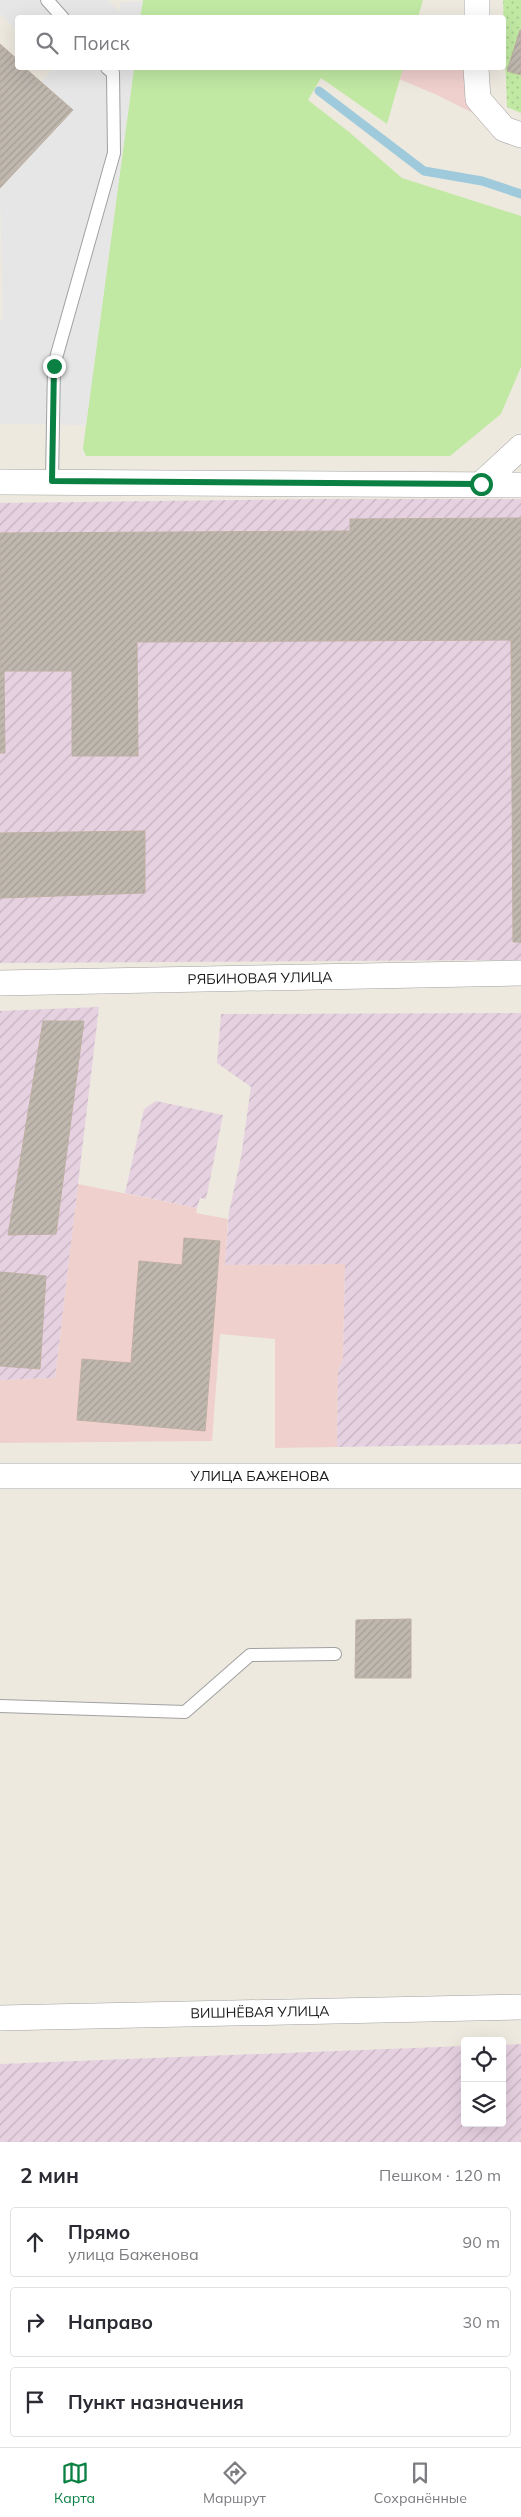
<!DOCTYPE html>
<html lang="ru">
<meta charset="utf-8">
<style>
:root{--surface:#fff;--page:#f7f7f7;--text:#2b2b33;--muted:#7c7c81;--line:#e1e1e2;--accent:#0b8043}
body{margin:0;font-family:Mulish,sans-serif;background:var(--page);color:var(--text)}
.controls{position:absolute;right:15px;bottom:15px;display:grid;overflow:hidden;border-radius:5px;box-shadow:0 5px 20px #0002}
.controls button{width:45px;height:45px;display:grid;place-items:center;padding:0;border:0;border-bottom:1px solid var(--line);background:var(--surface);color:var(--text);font:25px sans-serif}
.stop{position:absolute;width:15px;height:15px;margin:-11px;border:4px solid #0b8043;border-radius:50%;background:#fff}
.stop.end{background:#0b8043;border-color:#fff;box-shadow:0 1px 5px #0008}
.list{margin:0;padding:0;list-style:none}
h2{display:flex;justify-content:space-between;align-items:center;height:65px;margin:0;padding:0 20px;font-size:21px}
h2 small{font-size:16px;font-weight:400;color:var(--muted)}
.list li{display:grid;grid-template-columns:32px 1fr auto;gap:15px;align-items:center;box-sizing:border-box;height:70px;margin:0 10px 10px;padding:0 10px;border:1px solid var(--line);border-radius:5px}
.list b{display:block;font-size:19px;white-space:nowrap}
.list p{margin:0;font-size:16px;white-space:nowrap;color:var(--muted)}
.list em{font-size:16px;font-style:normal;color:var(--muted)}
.icon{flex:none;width:28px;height:28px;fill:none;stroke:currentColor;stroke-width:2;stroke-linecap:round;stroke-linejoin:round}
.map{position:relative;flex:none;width:521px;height:2142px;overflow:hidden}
.search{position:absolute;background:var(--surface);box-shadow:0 5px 20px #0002;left:15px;right:15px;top:15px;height:55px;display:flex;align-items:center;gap:12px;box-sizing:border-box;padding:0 18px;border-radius:5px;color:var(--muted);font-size:19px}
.sheet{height:305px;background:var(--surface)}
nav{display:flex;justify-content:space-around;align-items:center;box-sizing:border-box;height:70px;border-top:1px solid var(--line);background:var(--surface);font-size:14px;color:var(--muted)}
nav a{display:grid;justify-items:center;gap:2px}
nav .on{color:var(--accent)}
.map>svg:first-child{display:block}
.commercial{fill:#efd0cd}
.industrial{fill:url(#industrial-furrows)}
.grass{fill:#c1e9a3}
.garden{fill:url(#garden-dots)}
.parking{fill:#e6e6e6}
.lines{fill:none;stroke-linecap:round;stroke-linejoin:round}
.stream{stroke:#9ecadc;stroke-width:9}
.building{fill:url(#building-hatch);stroke:#beb0a2}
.lane-casing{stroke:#a1a1a1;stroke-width:14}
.street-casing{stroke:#a1a1a1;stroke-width:26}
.lane{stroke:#fff;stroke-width:12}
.street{stroke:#fff;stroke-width:25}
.route{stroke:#0b8043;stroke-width:6}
.labels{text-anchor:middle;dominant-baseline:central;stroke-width:5;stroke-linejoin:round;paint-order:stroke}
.street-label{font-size:14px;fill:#1a1a1a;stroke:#fff}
</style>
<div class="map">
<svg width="521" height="2142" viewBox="0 0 521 2142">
<defs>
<pattern id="industrial-furrows" width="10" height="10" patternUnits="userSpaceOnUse" patternTransform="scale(1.25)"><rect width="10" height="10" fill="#e6d1e1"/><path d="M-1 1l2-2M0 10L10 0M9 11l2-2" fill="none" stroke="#c5b3c0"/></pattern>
<pattern id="garden-dots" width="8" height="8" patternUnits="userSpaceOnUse" patternTransform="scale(1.25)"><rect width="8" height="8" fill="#c1e9a3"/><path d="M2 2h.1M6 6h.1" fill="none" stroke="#a5c78c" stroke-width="1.8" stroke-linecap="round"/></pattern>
<pattern id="building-hatch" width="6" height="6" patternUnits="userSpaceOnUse" patternTransform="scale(1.25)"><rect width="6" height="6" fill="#c0b8af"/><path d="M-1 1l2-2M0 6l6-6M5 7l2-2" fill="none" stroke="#a49e96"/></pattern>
</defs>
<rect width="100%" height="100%" fill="#ede9df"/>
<path class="commercial" d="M373,68H485V119L437,95Z
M78,1184L197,1208L196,1213L228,1219L225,1265L345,1264L343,1359L338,1371L337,1447L275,1448V1339L220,1334L212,1441L0,1443V1380L55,1378Z"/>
<path class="industrial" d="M321,499H521V960L0,963V503Z
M99,1007L55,1378L0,1380V1011Z
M521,1013V1444L337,1447L338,1371L343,1359L345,1264L225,1265L229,1212L241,1157L251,1087L217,1063L221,1014Z
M156,1101L223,1115L206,1199L200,1198L197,1208L125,1193L144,1109Z
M521,2044V2142H0V2064L465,2046V2123H502V2045Z"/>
<path class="grass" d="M143,0H423L418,17L140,18Z
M134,68H403L387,124L321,78L308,100L349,132L402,178L521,216V367L501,414L450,456H86L83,449L86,425Z"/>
<path class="garden" d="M503,0H521V113L507,107Z"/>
<path class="parking" d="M0,0H108L119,12L121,2L143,1L140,17L18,18L17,30L0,14Z
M55,68H134L86,425L0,424V319H3L0,189L72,110L41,82Z"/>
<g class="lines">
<path class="stream" d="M319,91L424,171L482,181L521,194"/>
</g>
<path class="building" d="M520,30H521V75L507,71Z
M0,44L18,60V68H25L73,110L0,188Z
M521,518V942H513L511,640L137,642L138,756H72V671H4L5,753H0V533L350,531V519Z
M145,831V893L0,898V833Z
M43,1021H84L56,1234L8,1235Z
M184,1238L220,1241L205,1431L77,1420L82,1359L131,1363L139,1261L182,1265Z
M0,1272L46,1276L40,1369L0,1366Z
M411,1619V1678H355L356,1620Z"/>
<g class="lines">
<defs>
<path id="lane" d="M47,0L63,18
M52,481L54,365L114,153L113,73L107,68
M0,1706L185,1712L250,1655L335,1654"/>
<path id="street" d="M477,18V0
M476,68L478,99L504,129L521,135
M0,482L521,485
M481,484L521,447
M0,983L521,973
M0,1476H521
M0,2018L521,2007"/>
</defs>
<use href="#lane" class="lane-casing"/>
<use href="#street" class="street-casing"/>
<use href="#lane" class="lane"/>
<use href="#street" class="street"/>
</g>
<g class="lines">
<path class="route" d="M54,366L52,481L481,484"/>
</g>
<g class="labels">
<g class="street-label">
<text transform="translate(260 978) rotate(-1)">РЯБИНОВАЯ УЛИЦА</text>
<text x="260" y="1476">УЛИЦА БАЖЕНОВА</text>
<text transform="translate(260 2012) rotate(-1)">ВИШНЁВАЯ УЛИЦА</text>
</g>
</g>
</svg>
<div class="controls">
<button><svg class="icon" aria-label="locate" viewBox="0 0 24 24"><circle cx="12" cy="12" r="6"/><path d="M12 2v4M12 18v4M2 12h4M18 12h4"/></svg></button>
<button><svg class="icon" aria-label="layers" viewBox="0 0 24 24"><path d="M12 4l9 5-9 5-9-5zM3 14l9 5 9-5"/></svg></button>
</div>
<div class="stop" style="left:481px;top:484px"></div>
<div class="stop end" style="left:54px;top:366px"></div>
<div class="search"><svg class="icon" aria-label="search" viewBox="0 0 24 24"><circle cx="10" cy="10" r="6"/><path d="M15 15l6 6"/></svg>Поиск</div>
</div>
<section class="sheet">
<h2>2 мин<small>Пешком · 120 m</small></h2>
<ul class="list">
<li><svg class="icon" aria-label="ahead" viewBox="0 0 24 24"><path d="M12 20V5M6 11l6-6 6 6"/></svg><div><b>Прямо</b><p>улица Баженова</p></div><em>90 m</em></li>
<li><svg class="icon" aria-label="right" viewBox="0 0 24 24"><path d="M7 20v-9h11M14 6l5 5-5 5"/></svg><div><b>Направо</b></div><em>30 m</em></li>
<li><svg class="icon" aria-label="arrive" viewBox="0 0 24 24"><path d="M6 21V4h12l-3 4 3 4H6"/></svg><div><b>Пункт назначения</b></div></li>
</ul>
</section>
<nav>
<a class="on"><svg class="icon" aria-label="map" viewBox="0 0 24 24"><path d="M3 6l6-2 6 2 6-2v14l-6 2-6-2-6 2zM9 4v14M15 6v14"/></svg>Карта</a>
<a><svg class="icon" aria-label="directions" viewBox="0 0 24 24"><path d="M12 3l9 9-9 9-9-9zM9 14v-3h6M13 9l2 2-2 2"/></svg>Маршрут</a>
<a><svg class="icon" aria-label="saved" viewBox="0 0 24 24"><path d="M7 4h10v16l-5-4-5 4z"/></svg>Сохранённые</a>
</nav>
